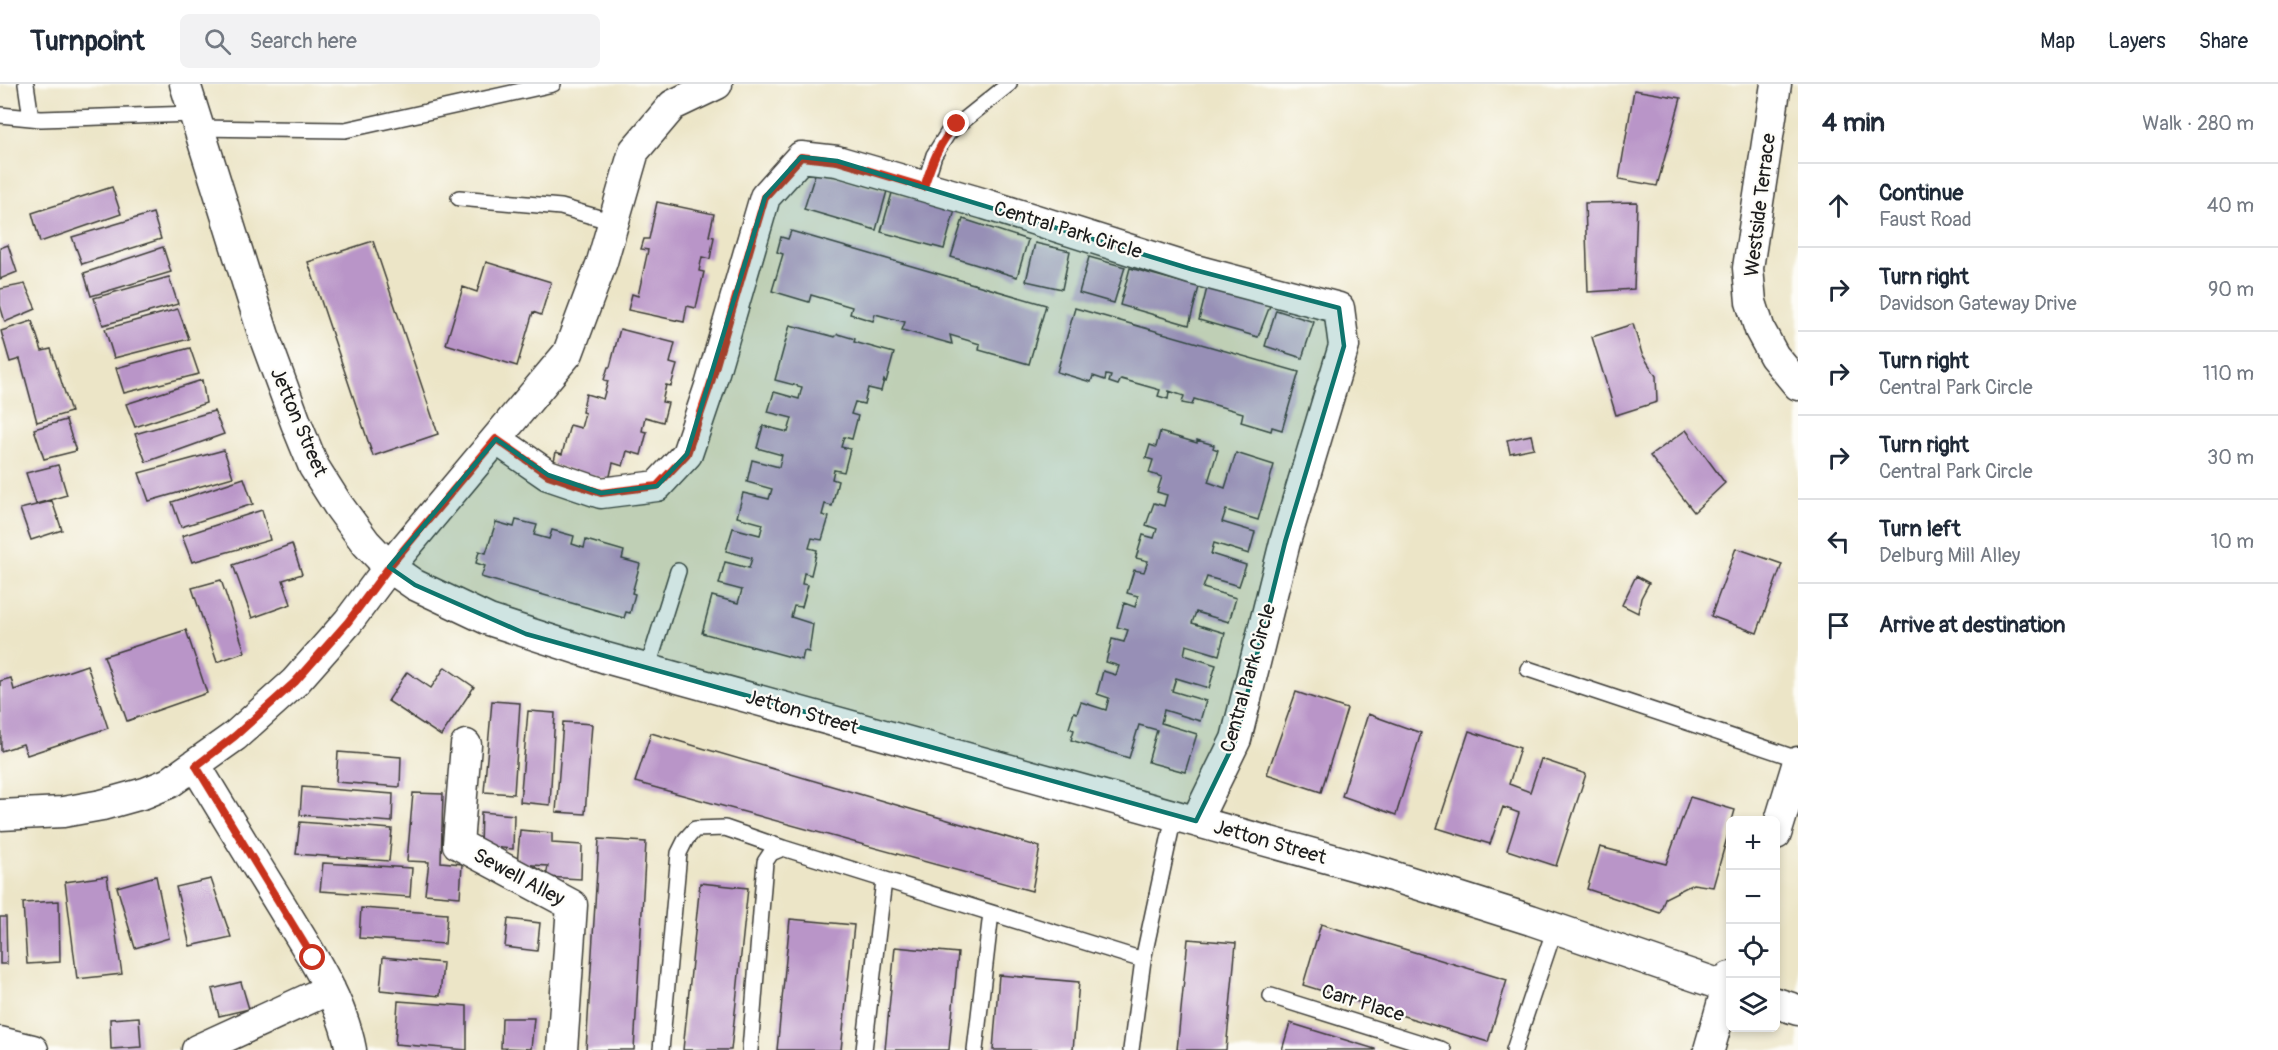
<!DOCTYPE html>
<meta charset="utf-8">
<style>
:root{--surface:#fff;--page:#f2f2f3;--text:#1f2937;--muted:#747a83;--line:#e0e1e3}
body{margin:0;font-family:Pangolin,sans-serif;background:var(--page);color:var(--text)}
.controls{position:absolute;right:18px;bottom:18px;display:grid;overflow:hidden;border-radius:9px;box-shadow:0 3px 9px #0003}
.controls button{width:54px;height:54px;display:grid;place-items:center;padding:0;border:0;border-bottom:2px solid var(--line);background:var(--surface);color:var(--text);font:30px sans-serif}
.stop{position:absolute;width:18px;height:18px;margin:-14px;border:4px solid #c8321e;border-radius:50%;background:#fff}
.stop.end{background:#c8321e;border-color:#fff;box-shadow:0 2px 6px #0008}
.list{margin:0;padding:0;list-style:none}
h2{display:flex;justify-content:space-between;align-items:center;height:78px;margin:0;padding:0 24px;font-size:26px}
h2 small{font-size:20px;font-weight:400;color:var(--muted)}
.list li{display:grid;grid-template-columns:39px 1fr auto;gap:18px;align-items:center;box-sizing:border-box;height:84px;padding:0 24px;border-top:2px solid var(--line)}
.list b{display:block;font-size:22px;white-space:nowrap}
.list p{margin:0;font-size:20px;white-space:nowrap;color:var(--muted)}
.list em{font-size:20px;font-style:normal;color:var(--muted)}
.icon{flex:none;width:33px;height:33px;fill:none;stroke:currentColor;stroke-width:2;stroke-linecap:round;stroke-linejoin:round}
.map{position:relative;flex:none;width:1798px;height:966px;overflow:hidden}
header{display:flex;align-items:center;gap:36px;box-sizing:border-box;height:84px;padding:0 30px;background:var(--surface);border-bottom:2px solid var(--line)}
header strong{font-size:28px}
nav{display:flex;gap:33px;margin-inline-start:auto;font-size:21px}
.search{width:420px;height:54px;background:var(--page);display:flex;align-items:center;gap:15px;box-sizing:border-box;padding:0 21px;border-radius:9px;color:var(--muted);font-size:22px}
main{display:flex}
aside{flex:1;background:var(--surface)}
.map>svg:first-child{display:block}
.building{fill:#b995c8}
.lines{fill:none;stroke-linecap:round;stroke-linejoin:round}
.lane-casing{stroke:#3b3a36;stroke-width:18}
.street-casing{stroke:#3b3a36;stroke-width:33}
.lane{stroke:#fff;stroke-width:15}
.street{stroke:#fff;stroke-width:30}
.route{stroke:#c8321e;stroke-width:8}
.marked{fill:#0f766e;fill-opacity:0.2;stroke:#0f766e;stroke-width:4.5;stroke-linejoin:round}
.labels{text-anchor:middle;dominant-baseline:central;stroke-width:4.5;stroke-linejoin:round;paint-order:stroke}
.street-label{font-size:20px;fill:#1c1c1c;stroke:#fdfcf7}
</style>
<header>
<strong>Turnpoint</strong>
<div class="search"><svg class="icon" aria-label="search" viewBox="0 0 24 24"><circle cx="10" cy="10" r="6"/><path d="M15 15l6 6"/></svg>Search here</div>
<nav><a>Map</a><a>Layers</a><a>Share</a></nav>
</header>
<main>
<div class="map">
<svg width="1798" height="966" viewBox="0 0 1798 966">
<rect width="100%" height="100%" fill="#fdfcf7"/>
<filter id="ink" filterUnits="userSpaceOnUse"><feTurbulence type="fractalNoise" baseFrequency=".0167" numOctaves="2"/><feDisplacementMap in="SourceGraphic" scale="12" xChannelSelector="R" yChannelSelector="G"/><feConvolveMatrix kernelMatrix="1 2 1 2 8 2 1 2 1" color-interpolation-filters="sRGB"/></filter>
<filter id="wash" filterUnits="userSpaceOnUse"><feTurbulence type="fractalNoise" baseFrequency=".008" numOctaves="4" result="noise"/><feDisplacementMap in="SourceGraphic" scale="24" xChannelSelector="R" yChannelSelector="G"/><feGaussianBlur stdDeviation="1.35" result="paint"/><feColorMatrix in="noise" values="0 0 0 0 0 0 0 0 0 0 0 0 0 0 0 0 0 1.4 0 .05"/><feComposite in="paint" operator="in"/></filter>
<g filter="url(#wash)">
<rect width="100%" height="100%" fill="#ece5c7"/>
<g id="blocks">
<path class="building" d="M1634,6L1681,14L1657,102L1619,95Z
M816,87L887,107L876,146L804,125Z
M112,103L121,130L40,158L32,129Z
M892,109L955,126L944,165L881,148Z
M657,118L714,130L709,152L714,153L710,175L702,173L699,187L704,188L696,224L687,222L684,238L628,226L632,210L638,212L648,166L641,165L644,155H649Z
M1637,118L1634,205L1588,208L1585,119Z
M153,129L161,155L82,180L72,153Z
M963,135L1028,156L1017,193L951,173Z
M791,147L1046,221L1029,280L979,266L980,260L950,251L952,260L902,246L905,238L875,230L873,237L850,230L852,223L811,211L809,218L772,207L783,170L777,168L781,153L788,155Z
M373,157L438,350L373,372L308,178Z
M1035,159L1070,167L1062,205L1026,197Z
M8,161L17,188L0,195V164Z
M163,163L171,188L91,212L84,189Z
M1089,173L1125,183L1114,219L1079,209Z
M486,178L551,198L541,231L533,228L517,282L446,260L463,203L477,208Z
M1130,184L1199,203L1189,241L1120,221Z
M169,193L178,220L103,241L94,214Z
M25,200L36,225L5,238L0,221V205Z
M1208,200L1271,219L1258,253L1199,236Z
M1075,224L1299,288L1282,346L1272,343L1271,347L1241,338L1243,329L1194,315L1192,321L1182,319L1184,312L1169,307L1168,315L1158,312L1160,306L1121,295L1118,301L1109,298L1111,292L1106,291L1105,296L1093,292L1091,298L1057,288Z
M178,225L189,255L114,274L105,245Z
M1276,226L1314,238L1302,274L1265,262Z
M32,237L42,267L51,265L71,328L37,338L20,275L10,278L1,247Z
M1633,240L1642,270L1656,292L1657,318L1616,331L1592,253Z
M790,241L835,253L838,250L855,255L854,258L894,269L886,298L884,296L881,307L868,304L864,320L855,318L851,330L858,332L852,355L844,353L841,363L850,365L844,388L834,386L832,395L838,397L832,422L825,420L822,431L829,433L822,456L812,454L809,464L817,466L811,491L804,489L802,500L808,501L802,523L794,522L791,533L813,540L809,568L804,567L802,576L702,549L712,512L738,519L742,506L719,500L725,478L749,484L752,474L726,467L733,444L760,451L763,440L737,433L743,409L769,415L772,405L747,398L752,376L779,383L782,371L757,364L763,342L788,348L792,334L768,328L774,308L799,315L802,303L775,296Z
M620,245L675,259L670,279L677,281L671,302L666,301L662,318L668,319L663,338L645,333L642,347L647,348L641,371L627,367L623,382L613,379L609,396L553,381L556,368L562,370L570,341L581,344L585,329L582,328L586,310L603,315L608,297L604,296L608,283H610Z
M190,264L199,290L124,309L116,284Z
M202,296L206,319L135,343L126,320Z
M214,327L224,350L146,378L135,350Z
M66,336L76,367L44,375L34,345Z
M1686,346L1725,399L1694,428L1650,372Z
M1160,348L1197,359V356L1214,361L1213,364L1218,366L1208,398L1225,404L1236,369L1274,381L1258,436L1226,426L1222,438L1255,448L1249,470L1214,459L1211,470L1246,481L1239,502L1207,493L1203,504L1236,514L1229,538L1196,528L1192,539L1225,549L1219,571L1186,561L1184,571L1216,581L1209,604L1176,594L1172,607L1206,617L1200,637L1164,626L1161,639L1197,650L1185,688L1148,678L1157,646L1139,641L1129,674L1071,656L1074,646L1069,644L1074,628L1077,629L1081,618L1106,626L1109,614L1097,610L1103,587L1116,591L1119,582L1106,578L1112,555L1124,558L1128,546L1117,543L1124,519L1135,523L1138,512L1127,509L1134,486L1144,488L1148,477L1136,474L1143,451L1154,454L1157,445L1146,441L1154,419L1164,422L1167,411L1157,408L1162,393L1149,389L1153,376L1146,374L1150,361L1156,363Z
M1531,351L1534,364L1510,369L1507,356Z
M224,366L233,393L149,417L139,389Z
M58,381L67,411L36,420L26,389Z
M244,394L253,420L181,443L172,418Z
M52,417L62,446L31,456L20,425Z
M262,426L270,456L192,478L182,452Z
M516,436L537,441L534,451L549,455L552,446L574,452L572,460L584,464L586,456L624,467L622,475L640,480L632,509L635,510L630,529L626,528L624,534L481,493L485,482L476,479L479,467L486,469L496,438L514,443Z
M292,460L302,490L283,496L291,520L252,534L233,481Z
M1736,464L1782,480L1757,549L1711,532Z
M1636,492L1649,499L1641,514L1638,529L1622,521Z
M221,496L245,568L217,578L192,504Z
M186,546L207,609L127,637L104,572Z
M87,581L108,644L27,671L23,660L1,667L0,597L11,594L14,606Z
M445,583L474,603L441,652L388,617L407,588L431,604Z
M1296,608L1347,625L1321,708L1267,690Z
M492,617L520,619L514,710L484,708Z
M528,627L555,629L550,721L520,718Z
M1368,630L1421,649L1396,731L1342,712Z
M563,638L592,640L585,730L556,728Z
M1469,647L1520,664L1509,700L1530,708L1541,675L1586,690L1556,782L1507,766L1519,729L1503,723L1490,760L1437,744Z
M651,649L1040,763L1032,807L635,698Z
M338,668L401,673L400,703L336,698Z
M302,703L393,710L392,738L300,731Z
M413,709L443,710L441,778L462,780L460,813L425,810L429,778L407,777Z
M1690,713L1735,726L1713,803L1693,800L1665,814L1660,829L1587,805L1600,763L1666,780Z
M481,728L514,731L513,765L480,762Z
M300,738L392,745L389,777L296,770Z
M520,746L552,749V759L582,761L581,795L546,793L548,782L517,780Z
M599,755L646,758L634,966H586Z
M323,779L412,784L410,813L320,807Z
M107,792L122,890L77,895L65,798Z
M156,792L169,854L135,864L117,803Z
M211,795L231,853L190,862L176,803Z
M700,799L748,804L731,966H683Z
M59,817L60,878L27,880L23,819Z
M361,824L447,830L445,860L359,854Z
M0,833H6L7,880H0Z
M508,835L540,839L537,867L505,863Z
M790,835L854,841L841,966H777Z
M1321,840L1507,896L1488,958L1303,901Z
M1188,855L1236,859L1226,966H1177Z
M895,863L958,869L949,966H885Z
M383,873L443,879L440,912L380,906Z
M999,891L1079,898L1073,966H993Z
M241,898L249,925L219,932L212,905Z
M398,917L467,922V966L395,960Z
M139,933L141,963L111,965L110,935Z
M502,934H534L531,965L501,964Z
M1290,939L1375,965V966H1282Z"/>
</g>
</g>
<g filter="url(#ink)">
<use href="#blocks" fill-opacity="0" stroke="#3b3a36" stroke-width="1.5"/>
<g class="lines">
<defs>
<path id="lane" d="M26,0L31,34
M0,31L41,35L193,30
M198,44L345,46L553,0
M924,103L934,71L948,49L1009,0
M459,114L561,123L613,138
M1528,585L1798,675
M647,586L678,487
M1271,912L1443,966
M661,966L679,769L686,755L695,745L725,744L783,764
M750,966L765,778L771,769L783,764L1143,876
M864,966L884,796
M975,966L991,829
M1131,966L1143,876L1174,732
M1514,966L1555,844"/>
<path id="street" d="M185,0L264,252L296,339L314,383L338,421L366,459L389,483L415,501L489,536L606,574L1382,789L1531,836L1730,904
M1776,0L1748,184L1751,218L1760,246L1774,272L1798,301
M496,355L548,391L601,409L657,402L687,370L710,302L765,113L801,73L837,77L985,120L1191,185L1339,224L1344,262L1285,458L1236,655L1196,737
M466,661L458,760L572,821L562,966
M196,682C224,729 253,776 282,823C309,868 341,913 351,966
M0,731L63,728L102,721L145,709L169,699L235,652L295,598L348,538L389,483L568,269L602,178L634,67L673,21L717,0
M1776,750L1798,678
M1776,919L1798,926
M0,958L33,966
M197,966L330,905
M1709,966L1730,893"/>
</defs>
<use href="#lane" class="lane-casing"/>
<use href="#street" class="street-casing"/>
<use href="#lane" class="lane"/>
<use href="#street" class="street"/>
</g>
</g>
<g class="lines" filter="url(#ink)">
<path class="route" d="M313,874L196,682L235,652L295,598L348,538L389,483L496,355L548,391L601,409L657,402L687,370L710,302L765,113L801,73L837,77L924,103C932,79 939,58 957,40"/>
</g>
<path class="marked" d="M801,73L837,77L1191,185L1339,224L1344,262L1285,458L1236,655L1196,737L526,550L415,501L389,483L496,355L548,391L601,409L657,402L687,370L765,113Z"/>
<g class="labels">
<g class="street-label">
<text transform="translate(1760 121) rotate(-83)">Westside Terrace</text>
<text transform="translate(1068 146) rotate(17)">Central Park Circle</text>
<text transform="translate(299 338) rotate(67)">Jetton Street</text>
<text transform="translate(1248 594) rotate(-74)">Central Park Circle</text>
<text transform="translate(802 628) rotate(16)">Jetton Street</text>
<text transform="translate(1270 758) rotate(16)">Jetton Street</text>
<text transform="translate(519 793) rotate(28)">Sewell Alley</text>
<text transform="translate(1363 919) rotate(17)">Carr Place</text>
</g>
</g>
</svg>
<div class="controls">
<button>+</button>
<button>−</button>
<button><svg class="icon" aria-label="locate" viewBox="0 0 24 24"><circle cx="12" cy="12" r="6"/><path d="M12 2v4M12 18v4M2 12h4M18 12h4"/></svg></button>
<button><svg class="icon" aria-label="layers" viewBox="0 0 24 24"><path d="M12 4l9 5-9 5-9-5zM3 14l9 5 9-5"/></svg></button>
</div>
<div class="stop" style="left:313px;top:874px"></div>
<div class="stop end" style="left:957px;top:40px"></div>
</div>
<aside>
<h2>4 min<small>Walk · 280 m</small></h2>
<ul class="list">
<li><svg class="icon" aria-label="ahead" viewBox="0 0 24 24"><path d="M12 20V5M6 11l6-6 6 6"/></svg><div><b>Continue</b><p>Faust Road</p></div><em>40 m</em></li>
<li><svg class="icon" aria-label="right" viewBox="0 0 24 24"><path d="M7 20v-9h11M14 6l5 5-5 5"/></svg><div><b>Turn right</b><p>Davidson Gateway Drive</p></div><em>90 m</em></li>
<li><svg class="icon" aria-label="right" viewBox="0 0 24 24"><path d="M7 20v-9h11M14 6l5 5-5 5"/></svg><div><b>Turn right</b><p>Central Park Circle</p></div><em>110 m</em></li>
<li><svg class="icon" aria-label="right" viewBox="0 0 24 24"><path d="M7 20v-9h11M14 6l5 5-5 5"/></svg><div><b>Turn right</b><p>Central Park Circle</p></div><em>30 m</em></li>
<li><svg class="icon" aria-label="left" viewBox="0 0 24 24"><path d="M17 20v-9H6M10 6l-5 5 5 5"/></svg><div><b>Turn left</b><p>Delburg Mill Alley</p></div><em>10 m</em></li>
<li><svg class="icon" aria-label="arrive" viewBox="0 0 24 24"><path d="M6 21V4h12l-3 4 3 4H6"/></svg><div><b>Arrive at destination</b></div></li>
</ul>
</aside>
</main>
